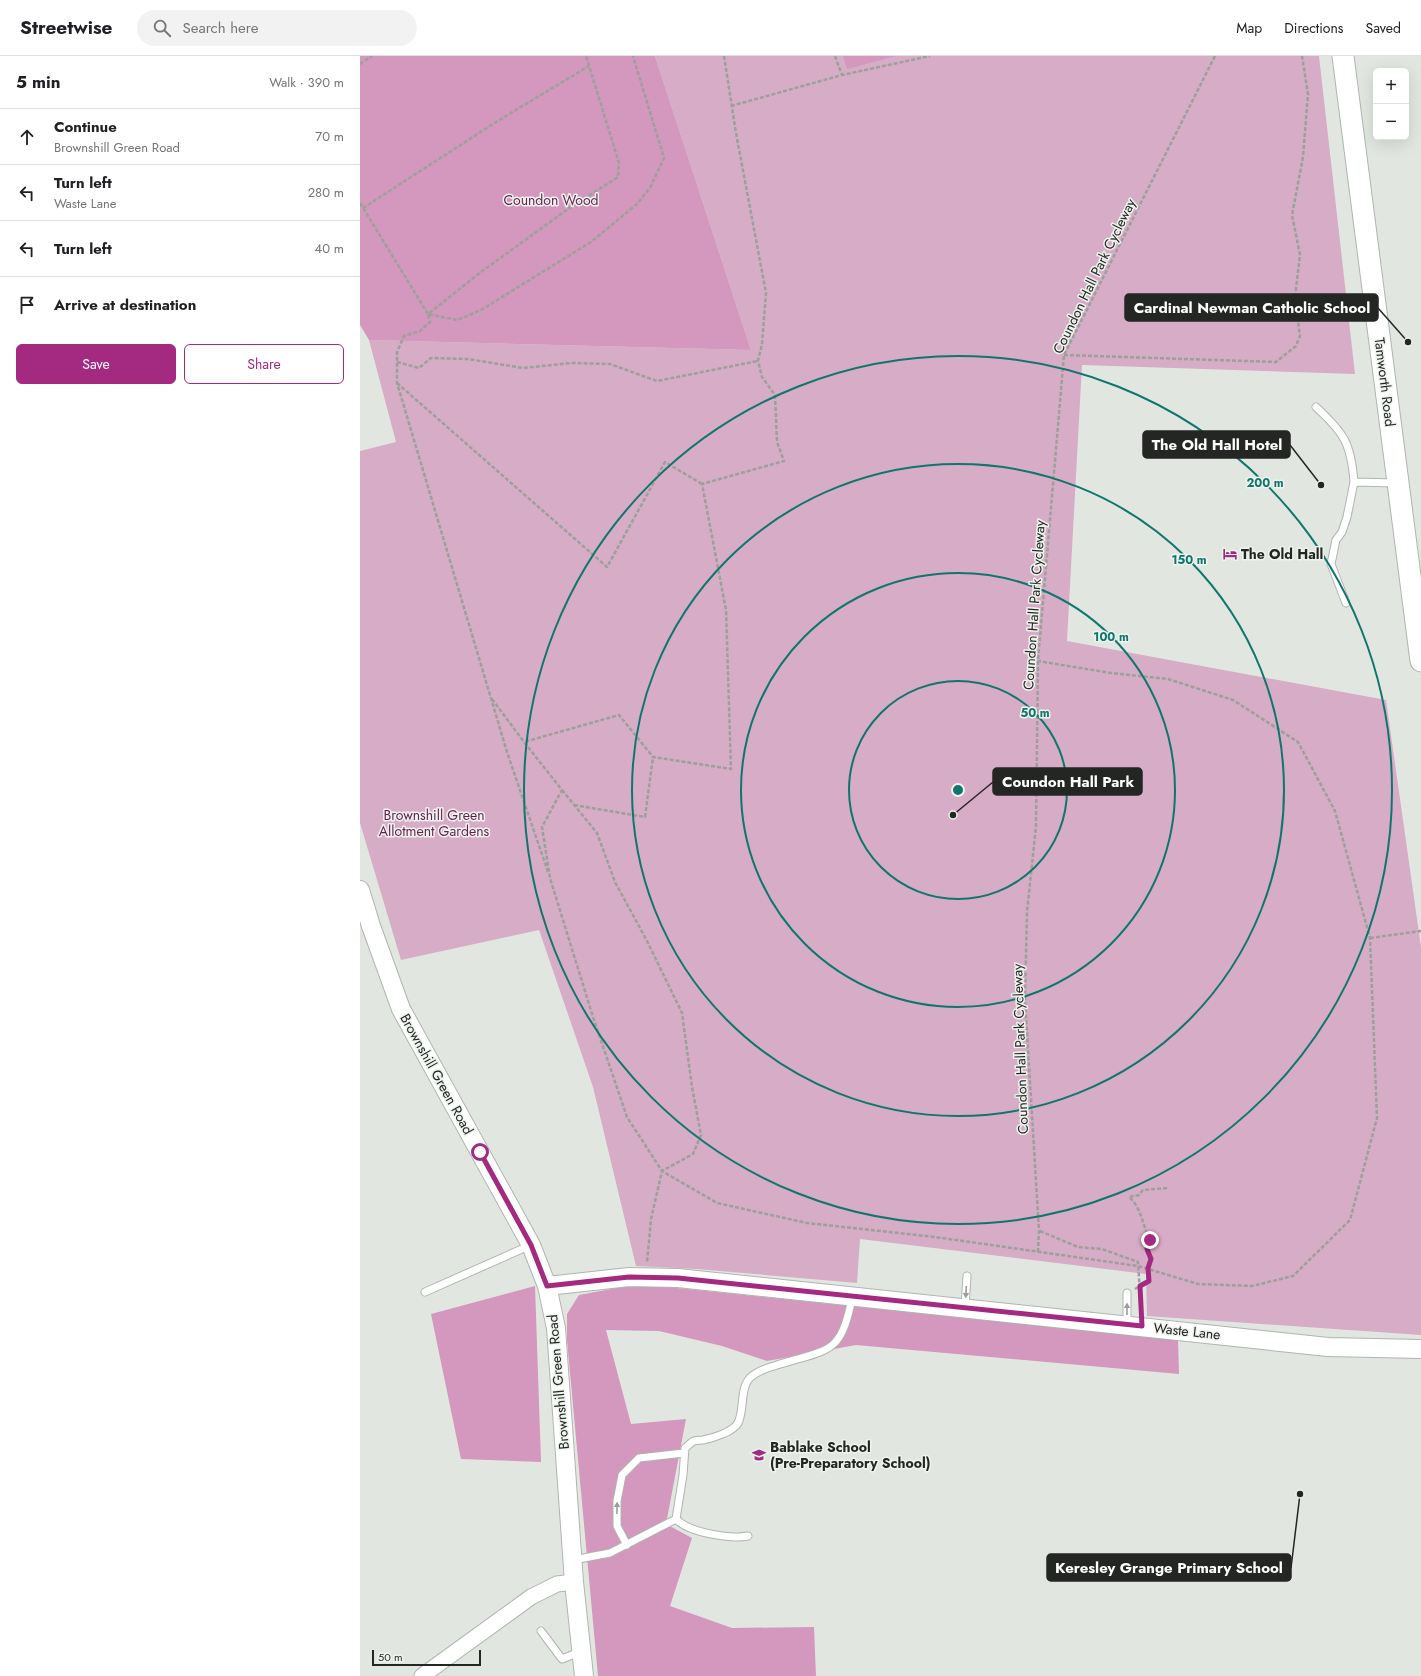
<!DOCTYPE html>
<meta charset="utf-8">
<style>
:root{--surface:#fff;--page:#f2f2f2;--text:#202124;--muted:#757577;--line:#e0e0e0;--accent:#a32a80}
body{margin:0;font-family:Jost,sans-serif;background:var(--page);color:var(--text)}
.controls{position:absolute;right:12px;top:12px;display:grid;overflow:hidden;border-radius:6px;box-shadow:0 4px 16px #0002}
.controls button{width:36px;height:36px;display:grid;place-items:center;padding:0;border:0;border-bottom:1px solid var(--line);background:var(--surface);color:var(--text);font:20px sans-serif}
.scale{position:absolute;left:12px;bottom:10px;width:109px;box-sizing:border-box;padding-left:4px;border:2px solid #242624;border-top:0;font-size:11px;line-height:14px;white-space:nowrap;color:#242624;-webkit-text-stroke:3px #eef4ed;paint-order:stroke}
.stop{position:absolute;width:12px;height:12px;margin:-9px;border:3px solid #a32a80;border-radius:50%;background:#fff}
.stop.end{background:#a32a80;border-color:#fff;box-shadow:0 1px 4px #0008}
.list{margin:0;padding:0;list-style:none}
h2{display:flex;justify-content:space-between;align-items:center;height:52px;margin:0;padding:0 16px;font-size:17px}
h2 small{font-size:13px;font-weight:400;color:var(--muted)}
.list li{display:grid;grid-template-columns:26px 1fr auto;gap:12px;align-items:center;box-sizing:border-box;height:56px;padding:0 16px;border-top:1px solid var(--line)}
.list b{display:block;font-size:15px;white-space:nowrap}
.list p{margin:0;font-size:13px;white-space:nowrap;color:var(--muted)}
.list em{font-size:13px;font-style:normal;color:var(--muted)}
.actions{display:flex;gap:8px;padding:12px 16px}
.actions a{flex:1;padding:9px 0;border:1px solid var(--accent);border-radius:6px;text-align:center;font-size:14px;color:var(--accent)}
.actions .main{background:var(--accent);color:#fff}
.icon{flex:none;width:22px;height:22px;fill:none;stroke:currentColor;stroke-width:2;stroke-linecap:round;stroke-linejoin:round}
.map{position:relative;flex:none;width:1061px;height:1620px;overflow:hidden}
header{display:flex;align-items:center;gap:24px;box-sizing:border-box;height:56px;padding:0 20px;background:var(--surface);border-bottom:1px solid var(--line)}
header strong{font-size:19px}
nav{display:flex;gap:22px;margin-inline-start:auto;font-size:14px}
.search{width:280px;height:36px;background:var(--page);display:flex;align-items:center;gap:10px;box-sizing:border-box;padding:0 14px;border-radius:22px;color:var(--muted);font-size:15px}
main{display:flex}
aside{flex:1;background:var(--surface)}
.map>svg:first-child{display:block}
.green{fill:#d7acc6}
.forest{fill:#d497bd}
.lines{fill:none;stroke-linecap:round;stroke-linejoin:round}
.service-casing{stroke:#afb5af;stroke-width:9}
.minor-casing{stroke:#afb5af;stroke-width:17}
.tertiary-casing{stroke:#afb5af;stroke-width:20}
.secondary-casing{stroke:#afb5af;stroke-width:23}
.path{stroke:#9ca09b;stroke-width:2.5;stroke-dasharray:4 2;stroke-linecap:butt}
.service{stroke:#fff;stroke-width:7}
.minor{stroke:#fff;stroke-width:15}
.tertiary{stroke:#fff;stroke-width:18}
.secondary{stroke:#fff;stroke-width:21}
.oneway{fill:#9c9d9c}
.route{stroke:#a32a80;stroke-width:5}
.ring{fill:none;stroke:#0f766e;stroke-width:2}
.labels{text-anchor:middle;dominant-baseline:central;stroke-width:3;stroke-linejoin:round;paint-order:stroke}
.park-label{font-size:14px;fill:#651e50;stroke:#eef4ed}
.street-label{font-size:14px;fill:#242624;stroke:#eef4ed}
.poi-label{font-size:14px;font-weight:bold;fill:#242624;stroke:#eef4ed;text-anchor:start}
.centre{fill:#0f766e;stroke:#eef4ed;stroke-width:2}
.ring-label{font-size:12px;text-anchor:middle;font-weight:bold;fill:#0f766e;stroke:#eef4ed;stroke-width:3;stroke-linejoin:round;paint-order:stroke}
.leader{fill:none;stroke:#242624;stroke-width:1.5}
.callout-dot{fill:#242624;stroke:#eef4ed;stroke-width:1.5}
.callout{fill:#242624;stroke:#242624;stroke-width:1.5}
.callout-label{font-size:15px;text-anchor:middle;font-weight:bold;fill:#fff}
</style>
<header>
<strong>Streetwise</strong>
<div class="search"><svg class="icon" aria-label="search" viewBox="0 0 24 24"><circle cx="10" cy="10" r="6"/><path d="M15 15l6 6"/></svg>Search here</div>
<nav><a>Map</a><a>Directions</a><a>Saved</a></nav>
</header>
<main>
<aside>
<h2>5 min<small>Walk · 390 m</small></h2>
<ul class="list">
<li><svg class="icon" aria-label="ahead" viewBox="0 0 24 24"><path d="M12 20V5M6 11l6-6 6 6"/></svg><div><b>Continue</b><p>Brownshill Green Road</p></div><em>70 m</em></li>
<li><svg class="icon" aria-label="left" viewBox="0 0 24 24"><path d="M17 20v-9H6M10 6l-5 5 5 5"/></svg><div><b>Turn left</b><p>Waste Lane</p></div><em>280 m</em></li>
<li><svg class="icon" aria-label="left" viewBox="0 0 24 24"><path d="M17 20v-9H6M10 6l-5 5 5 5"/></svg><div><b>Turn left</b></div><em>40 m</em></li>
<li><svg class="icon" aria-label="arrive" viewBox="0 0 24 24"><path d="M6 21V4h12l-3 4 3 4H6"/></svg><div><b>Arrive at destination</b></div></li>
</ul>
<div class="actions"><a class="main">Save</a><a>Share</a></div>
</aside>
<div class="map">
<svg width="1061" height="1620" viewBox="0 0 1061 1620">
<rect width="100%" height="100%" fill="#e1e7e0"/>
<path class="green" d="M295,0H959L995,318L722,309L707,585L1026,644L1061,891V1279L787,1260L786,1218L500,1183L497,1227L337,1213L276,1210L233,1031L179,874L41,904L0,767V395L36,386L9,284L391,294Z"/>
<path class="forest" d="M0,0H295L391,294L9,284L0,269Z
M483,0H536L487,13Z
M278,1228L818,1284L819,1318L496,1289L407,1305L362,1290L299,1275L246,1274L271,1368L326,1363L306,1468L332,1482L310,1550L372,1572L454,1571L456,1620H238L207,1284V1258L219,1239Z
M175,1230L181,1406L101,1403L71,1258Z"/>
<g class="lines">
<defs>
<path id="service" d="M956,351C984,377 991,387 994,426
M986,547L971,508L976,484L982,476L987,461L994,426L1036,427
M65,1236L171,1189
M767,1237V1268
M605,1251L607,1220
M388,1480C370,1483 329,1477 316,1463L323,1419L325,1392C328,1390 331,1386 334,1385C337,1384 340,1384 343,1384C353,1382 373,1376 378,1367C385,1353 379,1330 392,1320C399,1314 408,1312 417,1309C467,1293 482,1300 492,1241
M267,1489L257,1470V1445L262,1419L279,1402L324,1397
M213,1504L250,1497L316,1463
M181,1575L202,1603L222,1595"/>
<path id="minor" d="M62,1620L171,1541L197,1528L214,1526"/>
<path id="tertiary" d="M0,834L11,870L41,953L171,1189L187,1230L196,1272L214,1526L224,1620
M187,1230L269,1221L318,1222L968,1291L1061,1293"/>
<path id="secondary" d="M983,0L1061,605"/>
</defs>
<use href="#service" class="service-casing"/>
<use href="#minor" class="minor-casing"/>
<use href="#tertiary" class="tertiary-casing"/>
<use href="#secondary" class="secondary-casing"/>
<path class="path" d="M364,0L376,77L406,237L402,288L398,305L402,321L415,339L417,386L424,405L342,428L366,554L371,713L293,701L259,659L164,686L202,734L182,771L190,822L233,961L267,1061L302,1115L357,1147L447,1167L575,1181L778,1210L838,1228L892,1230L933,1220L990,1164L1017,1062L1010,882L975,755L938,686L873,644L808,623L751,617L678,605
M475,0L482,19
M0,8L12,0
M371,50L482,19L570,0
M0,147L68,258L121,216L208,153L258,121L259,107L226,0
M3,152L136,66L229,10
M704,299L916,306L936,290L940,280L935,241L940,199L932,159L943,101L948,38L942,0
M37,306L59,312L71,302L108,303L163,312L211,307L250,308L297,325L398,305
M37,327L247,511L305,406L342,428
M132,643L164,686
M202,734L237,777L255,826L287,885L322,957L332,1031L341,1079L333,1098L302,1115L291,1163L287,1207
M214,749L285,761L293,701
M188,816L147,696L37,327V296L44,280L60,275L70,266L68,258L97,264L121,254L231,186L277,148L290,132L304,102L273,0
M1010,882L1061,875
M680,1175L718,1191L742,1193L778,1206L781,1255
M678,1196L679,1175L665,943L667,856L676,770L678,605L704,299L855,0
M775,1233L789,1225L788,1212L791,1203L787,1193L790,1184C782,1169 782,1152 769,1141L779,1139L783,1134L808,1132"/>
<use href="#service" class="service"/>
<use href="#minor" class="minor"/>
<use href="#tertiary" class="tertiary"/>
<use href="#secondary" class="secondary"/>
</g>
<defs><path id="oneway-solid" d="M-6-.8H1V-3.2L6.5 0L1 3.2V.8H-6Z"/></defs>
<g class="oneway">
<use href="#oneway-solid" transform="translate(606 1236) rotate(93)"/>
<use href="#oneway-solid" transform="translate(767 1253) rotate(-90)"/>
<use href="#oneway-solid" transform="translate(257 1452) rotate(-89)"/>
</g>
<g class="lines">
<path class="route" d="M120,1096L171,1189L187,1230L269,1221L318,1222L782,1270L780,1230L789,1225L788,1212L791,1203L787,1193L790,1184"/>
</g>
<g class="ring">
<circle cx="598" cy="734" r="109"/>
<circle cx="598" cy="734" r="217"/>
<circle cx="598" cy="734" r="326"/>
<circle cx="598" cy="734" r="434"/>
</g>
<defs>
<symbol id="hotel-bare" viewBox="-9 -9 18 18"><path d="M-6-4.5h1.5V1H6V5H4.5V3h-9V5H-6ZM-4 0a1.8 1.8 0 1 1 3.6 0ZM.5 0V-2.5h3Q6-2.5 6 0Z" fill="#a32a80" stroke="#eef4ed" stroke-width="2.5" paint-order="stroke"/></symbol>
<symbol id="school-bare" viewBox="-9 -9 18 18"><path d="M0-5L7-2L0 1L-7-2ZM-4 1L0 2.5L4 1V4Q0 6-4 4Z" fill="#a32a80" stroke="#eef4ed" stroke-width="2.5" paint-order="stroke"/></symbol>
</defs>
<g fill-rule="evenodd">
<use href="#hotel-bare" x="860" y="488" width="20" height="20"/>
<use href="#school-bare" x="389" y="1389" width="20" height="20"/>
</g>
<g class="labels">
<g class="park-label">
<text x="191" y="144">Coundon Wood</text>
<text x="74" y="759">Brownshill Green<tspan x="74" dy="16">Allotment Gardens</tspan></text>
</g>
<g class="street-label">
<text transform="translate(734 220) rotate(-64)">Coundon Hall Park Cycleway</text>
<text transform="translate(1025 326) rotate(83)">Tamworth Road</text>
<text transform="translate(674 549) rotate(-86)">Coundon Hall Park Cycleway</text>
<text transform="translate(660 993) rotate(-92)">Coundon Hall Park Cycleway</text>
<text transform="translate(77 1018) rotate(61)">Brownshill Green Road</text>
<text transform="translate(827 1275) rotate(6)">Waste Lane</text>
<text transform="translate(198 1326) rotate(-95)">Brownshill Green Road</text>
</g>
<g class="poi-label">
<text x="881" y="498">The Old Hall</text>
<text x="410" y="1391">Bablake School<tspan x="410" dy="16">(Pre-Preparatory School)</tspan></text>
</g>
</g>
<circle cx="598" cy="734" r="6" class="centre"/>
<g class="ring-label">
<text x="905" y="431">200 m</text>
<text x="829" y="508">150 m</text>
<text x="751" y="585">100 m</text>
<text x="675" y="661">50 m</text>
</g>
<path class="leader" d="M1048 286L1018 252M961 429L930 389M593 759L633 726M940 1438L931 1512"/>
<g class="callout-dot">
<circle cx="1048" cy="286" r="4"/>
<circle cx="961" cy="429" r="4"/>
<circle cx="593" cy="759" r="4"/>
<circle cx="940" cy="1438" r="4"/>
</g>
<g class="callout">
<rect x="765" y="238" width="253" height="27" rx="4"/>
<rect x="783" y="375" width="147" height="27" rx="4"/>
<rect x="633" y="712" width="149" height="27" rx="4"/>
<rect x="687" y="1498" width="244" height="27" rx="4"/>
</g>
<g class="callout-label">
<text x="892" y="257">Cardinal Newman Catholic School</text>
<text x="857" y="394">The Old Hall Hotel</text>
<text x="708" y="731">Coundon Hall Park</text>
<text x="809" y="1517">Keresley Grange Primary School</text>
</g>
</svg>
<div class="controls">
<button>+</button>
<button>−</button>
</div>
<div class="scale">50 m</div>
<div class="stop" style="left:120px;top:1096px"></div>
<div class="stop end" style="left:790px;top:1184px"></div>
</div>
</main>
